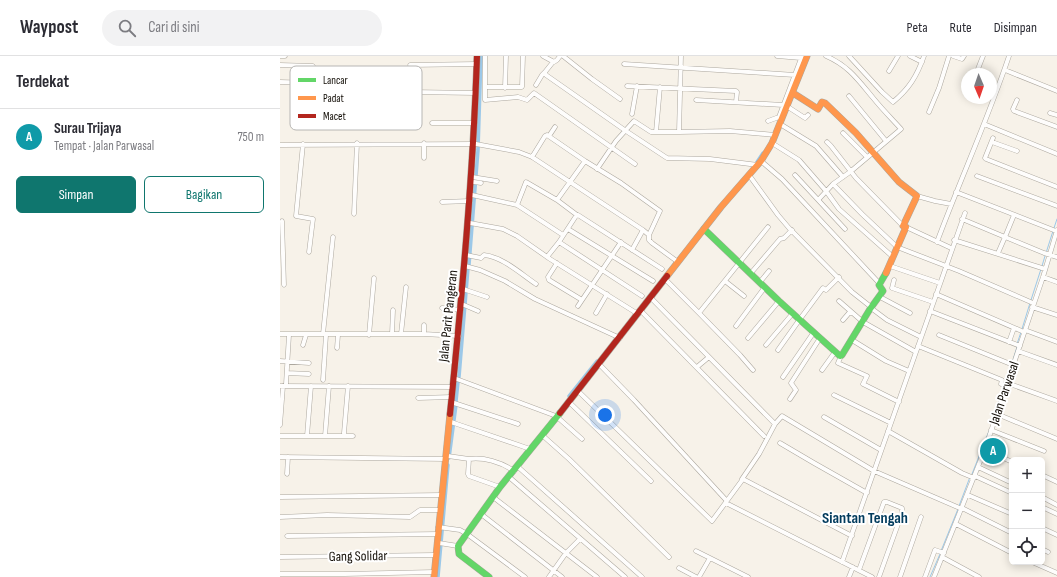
<!DOCTYPE html>
<html lang="id">
<meta charset="utf-8">
<style>
:root{--surface:#fff;--page:#f2f2f3;--text:#2b2b33;--muted:#7c7c81;--line:#e1e1e2;--accent:#0f766e}
body{margin:0;font-family:"Sofia Sans Condensed",sans-serif;background:var(--page);color:var(--text)}
.controls{position:absolute;right:12px;bottom:12px;display:grid;overflow:hidden;border-radius:6px;box-shadow:0 2px 10px #0003}
.controls button{width:36px;height:36px;display:grid;place-items:center;padding:0;border:0;border-bottom:1px solid var(--line);background:var(--surface);color:var(--text);font:20px sans-serif}
.compass{position:absolute;left:681px;top:12px;width:36px;height:36px;border-radius:50%;background:var(--surface);box-shadow:0 2px 10px #0003;rotate:178deg}
.you{position:absolute;left:325px;top:359px;width:14px;height:14px;margin:-10px;border:3px solid #fff;border-radius:50%;background:#1a73e8;box-shadow:0 0 0 6px #1a73e833}
.badge{display:grid;place-items:center;width:26px;height:26px;border-radius:50%;background:var(--accent);color:#fff;font-size:13px;font-weight:700}
.pin{position:absolute;translate:-50% -50%;border:2px solid #fff;box-shadow:0 1px 4px #0006}
.list{margin:0;padding:0;list-style:none}
h2{display:flex;justify-content:space-between;align-items:center;height:52px;margin:0;padding:0 16px;font-size:17px}
h2 small{font-size:13px;font-weight:400;color:var(--muted)}
.list li{display:grid;grid-template-columns:26px 1fr auto;gap:12px;align-items:center;box-sizing:border-box;height:56px;padding:0 16px;border-top:1px solid var(--line)}
.list b{display:block;font-size:15px;white-space:nowrap}
.list p{margin:0;font-size:13px;white-space:nowrap;color:var(--muted)}
.list em{font-size:13px;font-style:normal;color:var(--muted)}
.actions{display:flex;gap:8px;padding:12px 16px}
.actions a{flex:1;padding:9px 0;border:1px solid var(--accent);border-radius:6px;text-align:center;font-size:14px;color:var(--accent)}
.actions .main{background:var(--accent);color:#fff}
.icon{flex:none;width:22px;height:22px;fill:none;stroke:currentColor;stroke-width:2;stroke-linecap:round;stroke-linejoin:round}
.map{position:relative;flex:none;width:777px;height:521px;overflow:hidden}
header{display:flex;align-items:center;gap:24px;box-sizing:border-box;height:56px;padding:0 20px;background:var(--surface);border-bottom:1px solid var(--line)}
header strong{font-size:19px}
nav{display:flex;gap:22px;margin-inline-start:auto;font-size:14px}
.search{width:280px;height:36px;background:var(--page);display:flex;align-items:center;gap:10px;box-sizing:border-box;padding:0 14px;border-radius:22px;color:var(--muted);font-size:15px}
main{display:flex}
aside{flex:1;background:var(--surface)}
.map>svg:first-child{display:block}
.lines{fill:none;stroke-linecap:round;stroke-linejoin:round}
.stream{stroke:#9cc8e8;stroke-width:1}
.canal{stroke:#9cc8e8;stroke-width:3.5}
.street-casing{stroke:#aca79e;stroke-width:5}
.fast-casing{stroke:#aca79e;stroke-width:7}
.slow-casing{stroke:#aca79e;stroke-width:7}
.jam-casing{stroke:#aca79e;stroke-width:7}
.street{stroke:#fefdfc;stroke-width:4}
.fast{stroke:#63d668;stroke-width:6}
.slow{stroke:#ff974d;stroke-width:6}
.jam{stroke:#b3261e;stroke-width:6}
.labels{text-anchor:middle;dominant-baseline:central;stroke-width:4;stroke-linejoin:round;paint-order:stroke}
.street-label{font-size:14px;fill:#100b04;stroke:#fff}
.quarter-label{font-size:16px;font-weight:bold;fill:#023b5d;stroke:#fff}
.key{fill:#fff;stroke:#b7b6b4;stroke-width:1}
.key-label{font-size:11px;fill:#100b04}
</style>
<header>
<strong>Waypost</strong>
<div class="search"><svg class="icon" aria-label="search" viewBox="0 0 24 24"><circle cx="10" cy="10" r="6"/><path d="M15 15l6 6"/></svg>Cari di sini</div>
<nav><a>Peta</a><a>Rute</a><a>Disimpan</a></nav>
</header>
<main>
<aside>
<h2>Terdekat<small></small></h2>
<ul class="list">
<li><span class="badge" style="background:#0f9aa8">A</span><div><b>Surau Trijaya</b><p>Tempat · Jalan Parwasal</p></div><em>750 m</em></li>
</ul>
<div class="actions"><a class="main">Simpan</a><a>Bagikan</a></div>
</aside>
<div class="map">
<svg width="777" height="521" viewBox="0 0 777 521">
<rect width="100%" height="100%" fill="#f7f2e9"/>
<g class="lines">
<path class="stream" d="M774,172L777,163
M766,197L773,175
M762,210L765,200
M751,244L761,213
M742,273L750,247
M737,288L741,276
M732,307L737,291
M692,418L709,375
M679,450L690,421
M661,495L678,453
M650,521L660,498"/>
<path class="canal" d="M477,106L483,97
M189,209L198,94L201,0
M179,321L188,212
M289,340L317,305
M176,345L178,326
M169,402L176,349
M158,521L168,409"/>
<defs>
<path id="street" d="M0,0H5
M205,0V44L238,41L247,44L254,37L355,108
M263,0L274,6L277,4L280,0
M283,0L312,23L340,43
M401,0L399,76L450,75L495,79
M497,0L521,2
M569,0L602,36L613,46C629,33 637,20 644,0
M630,0L642,6
M673,0L682,3L684,0
M273,6L265,16L266,19L346,75L387,102L430,103L478,109
M344,8L515,19
M0,9L33,10
M130,9L197,8
M725,14L777,35
M609,15L618,0
M696,18L703,0
M0,26L33,27
M256,29L262,19L265,16
M347,30L456,35L457,36L456,46
M205,31H242L243,0
M225,32L226,0
M132,36L196,37
M569,40L606,85
M416,44L503,49
M737,44L733,53L734,55L777,71
M508,51L525,62L528,59
M649,56L659,32L669,0
M770,57L777,59
M352,58L357,30
M499,61L522,0
M488,65L499,61
M152,67H195
M500,68L536,90L563,121
M704,68L777,98
M376,76L380,31
M563,77L587,101
M269,80L275,71
M713,82L705,102L706,103L777,131
M547,86L551,90L576,122L623,170
M712,86L737,95
M144,87V102
M492,87L519,104L546,135L559,153L613,201
M23,88L16,160L33,163L29,196
M196,88L239,96L252,101L363,174L369,179V184L372,187L398,206
M0,89L194,88
M252,101L265,80L267,79L305,105L341,127L380,155L369,179
M481,105L502,123L600,228
M317,113L336,85L354,65L371,76H399
M469,119L498,159L509,172L572,236L591,251
M515,119L565,173
M697,120L777,150
M192,121L217,125
M194,126L201,127
M553,128L582,158L617,191L679,215L753,247
M676,136L776,175
M192,139L237,149L246,126L277,144L305,105
M637,140L655,145L671,148
M539,143L553,128L570,116L621,73C612,63 602,53 594,43C578,24 569,10 546,0
M277,144L297,159
M162,146L190,145
M237,149L283,179
M74,158L77,87
M734,159L725,181L764,197L777,201
M682,163L725,181L718,197
M2,165L4,229
M190,167L223,173L237,180L270,203L358,258
M626,171L671,192
M288,173L373,225
M674,184L765,213
M279,186L362,240
M657,186C680,124 708,63 729,0
M352,194L363,174
M186,199L201,202L204,199C223,201 241,218 256,228
M267,201L279,186L296,160L298,159L382,213
M277,207L268,221L269,224L302,244
M185,210L200,214L225,225L255,243L340,282
M610,210L660,227
M471,217L500,183L504,182L512,174
M763,221L777,226
M385,223L419,257
M614,224L612,232L653,246
M445,225L464,240
M480,226L489,215
M183,233L207,241
M656,238L744,276
M600,241L630,257
M371,242L495,368
M559,245L583,266L636,296
M184,249L198,255
M298,250L341,186
M752,251L777,259
M162,252L181,254
M591,252L607,264L641,281
M361,255L484,380
M650,255L740,290
M316,257L327,238
M563,264L569,257H571
M456,270L485,231
M745,274L777,286
M0,278H144L179,280
M43,278L53,181
M112,278L113,254
M121,278L126,231
M144,278V269
M89,279L94,222
M659,279L733,309
M468,282L499,245
M572,284L606,305L629,315
M729,286L734,272
M23,289L26,279
M486,289L513,257
M638,290L722,324L721,328L726,330
M57,292L58,279
M498,294L520,263L543,232L546,234L559,221
M738,295L777,309
M561,300L558,307L587,320L583,328L619,346
M0,305L29,307
M319,308L354,344L446,444
M417,311L429,301
M473,314L460,299L419,257L488,171
M542,314L555,296
M7,317L29,318
M503,321L534,276
M174,322L276,360L302,383
M43,324L46,279
M727,327L777,345
M6,328L9,279
M0,330L173,331
M298,335L432,465L463,423L572,480
M554,339L611,367
M138,342L172,341
M510,343L516,334L511,327L540,282
M171,346L238,368
M289,346L371,425
M717,358L777,383
M544,361L601,394
M171,366L250,393
M0,369L3,330
M711,374L764,395
M608,375L682,417L694,422
M262,379L289,403L389,501
M0,380H73
M27,380L31,330
M45,380L49,330
M65,380L64,377L68,330
M500,387L534,407L587,437
M705,393L732,406
M168,400L189,403L188,418L189,420L220,431
M0,401L166,403
M189,403C204,401 221,406 234,415
M237,410L362,521
M698,411L732,427
M7,418L8,401
M762,419L777,426
M695,420L732,437
M229,421L345,521
M462,423L479,398L495,368L502,360L594,415L682,453
M688,439L732,458
M0,441L162,439
M213,441L317,521
M762,441L777,449
M446,447L592,521
M762,451L777,458
M682,452L732,477
M201,458L282,521
M0,461L47,459L130,461L140,454H160
M676,468L732,497
M158,471L180,474L187,478L245,521
M762,472L777,479
M7,480L158,478
M159,487L178,490
M762,493L768,496
M416,495L468,521
M0,501L155,499
M662,501L699,521
M562,506L685,157
M752,506L777,517
M399,512L416,521
M579,514L604,446H607L622,452V457L599,521
M0,518H64L154,516
M269,521L286,497L300,483
M419,521L430,502
M569,521L573,511
M620,521L641,461
M645,521L655,494L664,497
M654,521L705,393L763,221L777,174"/>
<path id="fast" d="M424,173L499,245L560,300L562,299L590,253L603,235L599,229L606,217
M209,521L179,498L178,490L220,431L280,357"/>
<path id="slow" d="M513,37L538,53L542,46L545,47L576,77L619,126L637,140L623,170L626,171L606,217
M387,220L441,151L481,105L492,87L527,0
M154,521L170,358"/>
<path id="jam" d="M280,357L387,220
M170,358C182,239 193,120 197,0"/>
</defs>
<use href="#street" class="street-casing"/>
<use href="#fast" class="fast-casing"/>
<use href="#slow" class="slow-casing"/>
<use href="#jam" class="jam-casing"/>
<use href="#street" class="street"/>
<use href="#fast" class="fast"/>
<use href="#slow" class="slow"/>
<use href="#jam" class="jam"/>
</g>
<g class="labels">
<g class="street-label">
<text transform="translate(168 260) rotate(-84)">Jalan Parit Pangeran</text>
<text transform="translate(724 337) rotate(-71)">Jalan Parwasal</text>
<text transform="translate(78 500) rotate(-1)">Gang Solidar</text>
</g>
<g class="quarter-label">
<text x="585" y="462">Siantan Tengah</text>
</g>
</g>
<rect x="10" y="10" width="132" height="64" rx="6" class="key"/>
<rect x="18" y="22" width="18" height="4" fill="#63d668"/>
<rect x="18" y="40" width="18" height="4" fill="#ff974d"/>
<rect x="18" y="58" width="18" height="4" fill="#b3261e"/>
<g class="key-label">
<text x="43" y="28">Lancar</text>
<text x="43" y="46">Padat</text>
<text x="43" y="64">Macet</text>
</g>
</svg>
<div class="controls">
<button>+</button>
<button>−</button>
<button><svg class="icon" aria-label="locate" viewBox="0 0 24 24"><circle cx="12" cy="12" r="6"/><path d="M12 2v4M12 18v4M2 12h4M18 12h4"/></svg></button>
</div>
<svg class="compass" viewBox="-18 -18 36 36"><path d="M0-13l5 13h-10z" fill="#e53935"/><path d="M0 13l5-13h-10z" fill="#7c7c81"/></svg>
<div class="you"></div>
<div class="pin badge" style="left:713px;top:395px;background:#0f9aa8">A</div>
</div>
</main>
